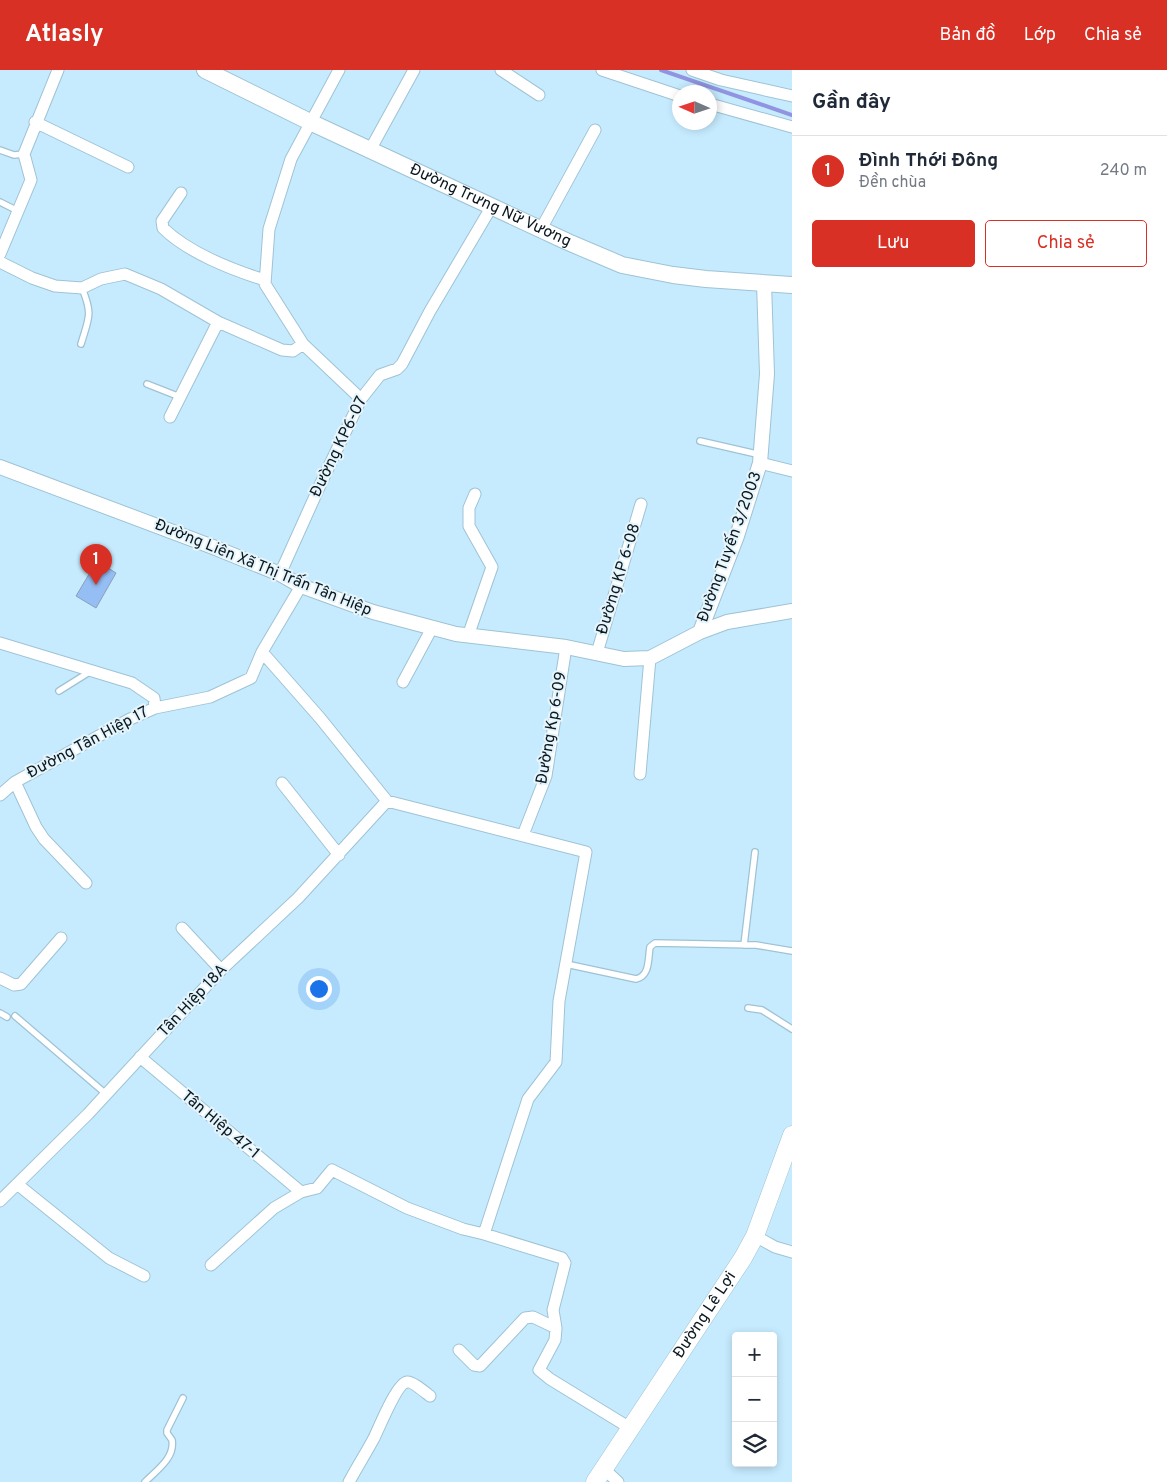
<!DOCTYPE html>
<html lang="vi">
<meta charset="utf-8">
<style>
:root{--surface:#fff;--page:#f6f6f7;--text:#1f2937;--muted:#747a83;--line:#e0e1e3;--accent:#d93025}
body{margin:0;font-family:Overpass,sans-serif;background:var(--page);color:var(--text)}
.controls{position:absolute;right:15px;bottom:15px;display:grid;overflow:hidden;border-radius:5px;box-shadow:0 2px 8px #0003}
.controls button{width:45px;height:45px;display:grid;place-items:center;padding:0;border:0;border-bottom:1px solid var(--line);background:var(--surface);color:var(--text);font:25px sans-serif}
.compass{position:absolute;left:672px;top:15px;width:45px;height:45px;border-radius:50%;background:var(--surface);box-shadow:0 2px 8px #0003;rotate:273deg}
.you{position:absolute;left:318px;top:918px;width:18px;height:18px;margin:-12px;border:4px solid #fff;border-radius:50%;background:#1a73e8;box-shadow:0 0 0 8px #1a73e833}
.badge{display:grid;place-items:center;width:32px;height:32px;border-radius:50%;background:var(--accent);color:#fff;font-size:16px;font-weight:700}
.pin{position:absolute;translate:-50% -41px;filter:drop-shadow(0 1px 2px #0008)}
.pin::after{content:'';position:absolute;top:26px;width:18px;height:15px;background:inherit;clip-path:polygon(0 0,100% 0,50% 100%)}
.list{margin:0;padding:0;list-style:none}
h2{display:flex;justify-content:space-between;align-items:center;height:65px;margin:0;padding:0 20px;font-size:21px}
h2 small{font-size:16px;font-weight:400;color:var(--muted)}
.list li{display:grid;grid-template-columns:32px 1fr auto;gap:15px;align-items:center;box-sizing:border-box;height:70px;padding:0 20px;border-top:1px solid var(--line)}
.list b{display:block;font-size:19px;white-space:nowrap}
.list p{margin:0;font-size:16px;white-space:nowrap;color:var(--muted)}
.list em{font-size:16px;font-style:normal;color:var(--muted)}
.actions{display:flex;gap:10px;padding:15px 20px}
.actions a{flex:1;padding:11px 0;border:1px solid var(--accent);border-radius:5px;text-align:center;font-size:18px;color:var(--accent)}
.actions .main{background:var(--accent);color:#fff}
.icon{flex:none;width:28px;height:28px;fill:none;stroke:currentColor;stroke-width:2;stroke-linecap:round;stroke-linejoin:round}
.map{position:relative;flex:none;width:792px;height:1412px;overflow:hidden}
header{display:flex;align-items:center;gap:30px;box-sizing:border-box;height:70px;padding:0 25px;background:var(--accent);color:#fff}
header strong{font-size:24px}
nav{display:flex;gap:28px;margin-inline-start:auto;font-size:18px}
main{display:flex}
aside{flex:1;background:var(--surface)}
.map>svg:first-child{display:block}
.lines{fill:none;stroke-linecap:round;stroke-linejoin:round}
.stream{stroke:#9194e0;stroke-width:4}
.building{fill:#95bef4;stroke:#8b9fba}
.service-casing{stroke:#9fc3d4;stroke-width:8}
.minor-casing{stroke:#9fc3d4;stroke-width:13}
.tertiary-casing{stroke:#9fc3d4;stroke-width:16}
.secondary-casing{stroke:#9fc3d4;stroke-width:18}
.primary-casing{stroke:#9fc3d4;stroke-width:19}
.service{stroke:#fff;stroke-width:5.5}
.minor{stroke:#fff;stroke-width:11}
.tertiary{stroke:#fff;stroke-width:14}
.secondary{stroke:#fff;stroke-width:16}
.primary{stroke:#fff;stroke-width:18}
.labels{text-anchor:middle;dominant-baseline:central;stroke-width:4;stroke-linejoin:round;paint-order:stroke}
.street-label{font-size:16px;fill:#0b181f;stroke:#e6f5fc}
</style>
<header>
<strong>Atlasly</strong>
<nav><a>Bản đồ</a><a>Lớp</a><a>Chia sẻ</a></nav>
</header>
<main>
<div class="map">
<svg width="792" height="1412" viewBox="0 0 792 1412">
<rect width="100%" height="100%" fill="#c6ebfe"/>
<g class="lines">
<path class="stream" d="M661,0L792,45"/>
</g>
<path class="building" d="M97,491L116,503L96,538L76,526Z"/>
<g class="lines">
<defs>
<path id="service" d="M0,80L14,85L24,84
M0,132L18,141
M81,274C89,247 93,245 82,218
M147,314L180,327
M700,371L761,385
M59,621L91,601
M744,875L755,782
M566,894L636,909C650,906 648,889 650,877L655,873L756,875L792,881
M748,938L762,940L792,959
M0,943L7,947
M15,946L106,1024
M145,1412C157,1400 175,1388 172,1370L167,1363V1360L183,1328"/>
<path id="minor" d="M339,0L291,89L269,159L265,214L303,274L361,329
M501,0L539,25
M602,0L680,26
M692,0L721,10L792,26
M710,34L792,57
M35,52L128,97
M370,80L414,0
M181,123L162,151L163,158C187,182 232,200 265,210
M541,159L595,60
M0,184L31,110L24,84L58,0
M0,192L32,208L55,216L82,218L101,209L125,204L161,219L218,252L282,280L293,281L303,274
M170,347L218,252
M760,393L792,401
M280,504L321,413L361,329L380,305L397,299L402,294L430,241L492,136
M468,566L492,497L469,456V438L475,424
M0,573L132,613L154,628L155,638
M262,582L320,648L387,731L586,782L559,931L556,992L528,1029L484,1164
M597,583L641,434
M403,612L432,558
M640,704L650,588
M15,712L36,757L44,769L86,813
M282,713L339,785
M0,725L15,712L128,650L155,638L210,627L251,608L262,582L301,516
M523,765L546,706L566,577
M182,858L221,900
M0,908L14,915L21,914L61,868
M140,987L301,1122
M17,1114L109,1188L144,1206
M0,1131L88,1044L221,900L298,828L387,731
M755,1166L775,1177L792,1182
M211,1195L274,1138L301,1122L317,1118L332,1100L407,1138L463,1159L484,1164L562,1188L565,1193L553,1240L556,1258L555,1270L539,1300L550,1309L630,1358
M459,1280L474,1295L480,1296L525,1248L533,1247L556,1258
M604,1399L618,1412
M349,1412C357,1397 366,1383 374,1368C379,1358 397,1313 407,1312C412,1311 426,1323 430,1326"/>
<path id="tertiary" d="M0,397L213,477L280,504L301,516L373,542L456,564L566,577L624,589L650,588L700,562L727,552L792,541
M700,562L737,466L760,393L767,304L764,213"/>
<g id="secondary">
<path id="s1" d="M205,0L310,52L568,172L622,195L673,205L706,209L792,215"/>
</g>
<g id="primary">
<path id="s2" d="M595,1412L743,1188L755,1166L792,1065"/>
</g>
</defs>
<use href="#service" class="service-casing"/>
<use href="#minor" class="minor-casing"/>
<use href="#tertiary" class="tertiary-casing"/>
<use href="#secondary" class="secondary-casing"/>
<use href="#primary" class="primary-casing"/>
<use href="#service" class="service"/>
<use href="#minor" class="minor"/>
<use href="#tertiary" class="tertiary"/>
<use href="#secondary" class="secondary"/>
<use href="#primary" class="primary"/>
</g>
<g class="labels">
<g class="street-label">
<text stroke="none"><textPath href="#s1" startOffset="316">Đường Trưng Nữ Vương</textPath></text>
<text transform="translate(339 377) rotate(-64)">Đường KP6-07</text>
<text transform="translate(730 477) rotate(-70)">Đường Tuyến 3/2003</text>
<text transform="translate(263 498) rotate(22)">Đường Liên Xã Thị Trấn Tân Hiệp</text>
<text transform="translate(619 509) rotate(-73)">Đường KP 6-08</text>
<text transform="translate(552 658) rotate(-80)">Đường Kp 6-09</text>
<text transform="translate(88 673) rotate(-28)">Đường Tân Hiệp 17</text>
<text transform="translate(193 931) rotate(-47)">Tân Hiệp 18A</text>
<text transform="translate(220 1055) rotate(40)">Tân Hiệp 47-1</text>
<text stroke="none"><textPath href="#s2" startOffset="200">Đường Lê Lợi</textPath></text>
</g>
</g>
</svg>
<div class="controls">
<button>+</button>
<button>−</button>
<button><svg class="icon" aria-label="layers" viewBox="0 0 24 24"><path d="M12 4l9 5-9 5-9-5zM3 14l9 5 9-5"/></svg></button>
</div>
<svg class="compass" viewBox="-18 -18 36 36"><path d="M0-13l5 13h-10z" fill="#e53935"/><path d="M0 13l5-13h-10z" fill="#747a83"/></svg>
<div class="you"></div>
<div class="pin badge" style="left:96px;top:515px">1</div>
</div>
<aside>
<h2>Gần đây<small></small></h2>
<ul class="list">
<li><span class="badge">1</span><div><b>Đình Thới Đông</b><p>Đền chùa</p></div><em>240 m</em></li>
</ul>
<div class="actions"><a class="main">Lưu</a><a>Chia sẻ</a></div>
</aside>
</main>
